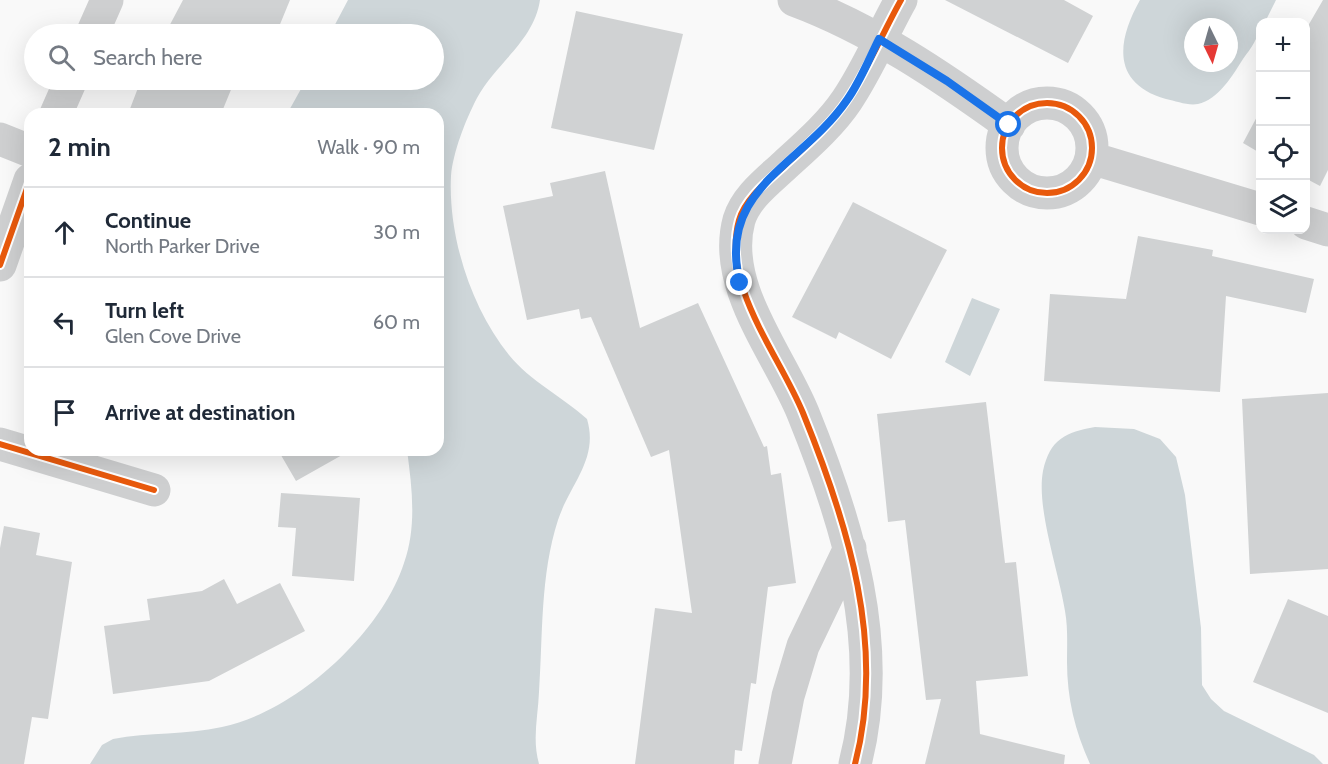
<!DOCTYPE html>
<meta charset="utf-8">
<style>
:root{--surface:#fff;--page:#f6f6f7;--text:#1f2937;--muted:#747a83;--line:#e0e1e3}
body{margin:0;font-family:Cabin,sans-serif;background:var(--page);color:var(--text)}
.controls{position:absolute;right:18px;top:18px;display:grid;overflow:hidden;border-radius:12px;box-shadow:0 6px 24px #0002}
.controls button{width:54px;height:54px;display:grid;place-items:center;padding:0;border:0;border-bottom:2px solid var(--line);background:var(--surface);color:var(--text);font:30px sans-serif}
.compass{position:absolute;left:1184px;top:18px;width:54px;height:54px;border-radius:50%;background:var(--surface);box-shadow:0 6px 24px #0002;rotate:175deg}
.stop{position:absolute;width:18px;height:18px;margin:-14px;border:4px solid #1a73e8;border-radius:50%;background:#fff}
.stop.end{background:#1a73e8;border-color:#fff;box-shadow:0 2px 6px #0008}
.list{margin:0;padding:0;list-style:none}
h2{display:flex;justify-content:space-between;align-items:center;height:78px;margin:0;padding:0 24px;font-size:26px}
h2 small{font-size:20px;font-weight:400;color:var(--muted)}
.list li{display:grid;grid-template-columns:39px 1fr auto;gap:18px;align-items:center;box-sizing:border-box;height:90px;padding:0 24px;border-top:2px solid var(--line)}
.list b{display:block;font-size:22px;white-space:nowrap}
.list p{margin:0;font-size:20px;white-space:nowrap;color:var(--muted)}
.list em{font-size:20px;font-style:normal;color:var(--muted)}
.icon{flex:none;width:33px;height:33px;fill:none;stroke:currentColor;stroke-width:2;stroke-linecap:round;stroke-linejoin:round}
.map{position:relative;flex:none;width:1328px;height:764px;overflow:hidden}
.search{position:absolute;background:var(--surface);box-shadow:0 6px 24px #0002;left:24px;top:24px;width:420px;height:66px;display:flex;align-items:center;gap:15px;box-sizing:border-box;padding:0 21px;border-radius:33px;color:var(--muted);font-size:22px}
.panel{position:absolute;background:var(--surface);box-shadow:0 6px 24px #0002;left:24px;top:108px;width:420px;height:348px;border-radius:18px}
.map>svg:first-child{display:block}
.water{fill:#ced6d9;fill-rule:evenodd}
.building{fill:#d0d2d3}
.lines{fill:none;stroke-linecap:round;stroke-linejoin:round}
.street{stroke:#cecfd0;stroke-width:33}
.cycleway-casing{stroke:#fff;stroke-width:10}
.cycleway{stroke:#e8590c;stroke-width:6}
.route{stroke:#1a73e8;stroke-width:8}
</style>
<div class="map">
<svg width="1328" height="764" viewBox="0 0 1328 764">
<rect width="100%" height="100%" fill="#f9f9f9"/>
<path class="water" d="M348,0H540C534,41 496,63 477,98C466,119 453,152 451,176C448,236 471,308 509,355C530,381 563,397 587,419C599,459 570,484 558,520C540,576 543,634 539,692C538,717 532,739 539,764H90L102,745L113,739C149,732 186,735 222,727C295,712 381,634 404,563C417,526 412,488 407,450H438V114H287L306,80H434V34H330Z
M1140,0H1276L1265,22H1260C1260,37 1251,48 1243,59C1233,75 1218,100 1198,104C1188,106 1176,101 1166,99C1111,83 1117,41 1140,0ZM1193,27H1229V63H1193Z
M972,298L1000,309L970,376L945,362Z
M1095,427L1134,429L1160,439L1176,457L1185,495L1194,570L1201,628L1202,685L1211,699L1224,711L1314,755L1323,764H1090C1075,731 1067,698 1067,662C1067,644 1068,628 1065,611C1059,572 1036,508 1043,471C1050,439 1066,432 1095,427Z"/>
<path class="building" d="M183,0H290L276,34H165Z
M945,0H1064L1093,16L1068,63Z
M1323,0H1328V170L1320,186L1305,178V31Z
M576,11L683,34L654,150L551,128Z
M141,80H235L221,114H128Z
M1260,111V153L1243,143Z
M605,171L640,328L698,303L764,447L767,446L771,475L781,473L796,583L768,587L756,684L751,683L742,751L735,750L734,764H635L655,608L692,613L669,450L651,457L591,317L581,319L579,309L527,320L503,206L553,196L550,183Z
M853,202L947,250L891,359L839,332L836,339L792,317Z
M1138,236L1213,250L1212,256L1314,279L1306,313L1226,296L1220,392L1044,381L1050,294L1126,299Z
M1328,393V569L1250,574L1242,399Z
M986,402L1005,563L1016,562L1028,676L976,681L980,734L1065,755L1064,764H925L941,699L926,700L905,520L888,522L877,414Z
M278,450H351L296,481Z
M281,493L360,498L354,581L292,576L296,528L278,527Z
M4,526L40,533L36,555L72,562L48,719L32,717L24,764H0V548Z
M224,579L237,604L280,583L305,631L209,681L113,694L104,626L150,620L147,599L202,591Z
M1288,599L1328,616V713L1253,682Z"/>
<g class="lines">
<path class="street" d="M794,0C872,29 941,76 1009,125
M92,34L107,0
M1002 148a45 45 0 1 1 90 0a45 45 0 1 1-90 0Z
M56,114L71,80
M0,139L30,151
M1091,158L1260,209
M1306,223L1328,230
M0,265L30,180
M0,444L154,490
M775,764L788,696L803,646L850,548
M855,764C886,645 848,524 803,413C779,354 721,286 739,220C746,197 768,181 785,165C807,145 831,124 847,100C868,69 883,32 901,0"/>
<defs>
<path id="cycleway" d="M1002 148a45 45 0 1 1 90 0a45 45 0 1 1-90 0Z
M0,265L30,180
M0,444L154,490
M855,764C886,645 848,524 803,413C779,354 721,286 739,220C746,197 768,181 785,165C807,145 831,124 847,100C868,69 883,32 901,0"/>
</defs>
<use href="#cycleway" class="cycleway-casing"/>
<use href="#cycleway" class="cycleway"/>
</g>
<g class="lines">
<path class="route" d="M740,283C716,188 802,166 847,100C860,82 869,59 879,39L947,81L1009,125"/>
</g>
</svg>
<div class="controls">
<button>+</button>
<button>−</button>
<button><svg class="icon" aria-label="locate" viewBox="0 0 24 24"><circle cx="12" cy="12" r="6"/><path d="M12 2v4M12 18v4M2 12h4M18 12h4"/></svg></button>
<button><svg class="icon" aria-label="layers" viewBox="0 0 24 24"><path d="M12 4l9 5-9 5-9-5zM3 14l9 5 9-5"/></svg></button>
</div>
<svg class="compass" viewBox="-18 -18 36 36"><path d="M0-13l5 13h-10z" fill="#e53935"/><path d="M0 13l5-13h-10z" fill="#747a83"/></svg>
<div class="stop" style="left:1009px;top:125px"></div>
<div class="stop end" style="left:740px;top:283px"></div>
<div class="search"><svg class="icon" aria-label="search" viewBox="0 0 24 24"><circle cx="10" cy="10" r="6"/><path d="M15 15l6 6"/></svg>Search here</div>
<section class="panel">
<h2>2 min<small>Walk · 90 m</small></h2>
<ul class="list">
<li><svg class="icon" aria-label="ahead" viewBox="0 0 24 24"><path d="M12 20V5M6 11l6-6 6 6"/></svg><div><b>Continue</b><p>North Parker Drive</p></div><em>30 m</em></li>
<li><svg class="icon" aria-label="left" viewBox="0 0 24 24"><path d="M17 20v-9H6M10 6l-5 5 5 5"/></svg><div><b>Turn left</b><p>Glen Cove Drive</p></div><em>60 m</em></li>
<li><svg class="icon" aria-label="arrive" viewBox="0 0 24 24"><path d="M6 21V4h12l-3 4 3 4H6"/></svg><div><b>Arrive at destination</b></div></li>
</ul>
</section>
</div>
